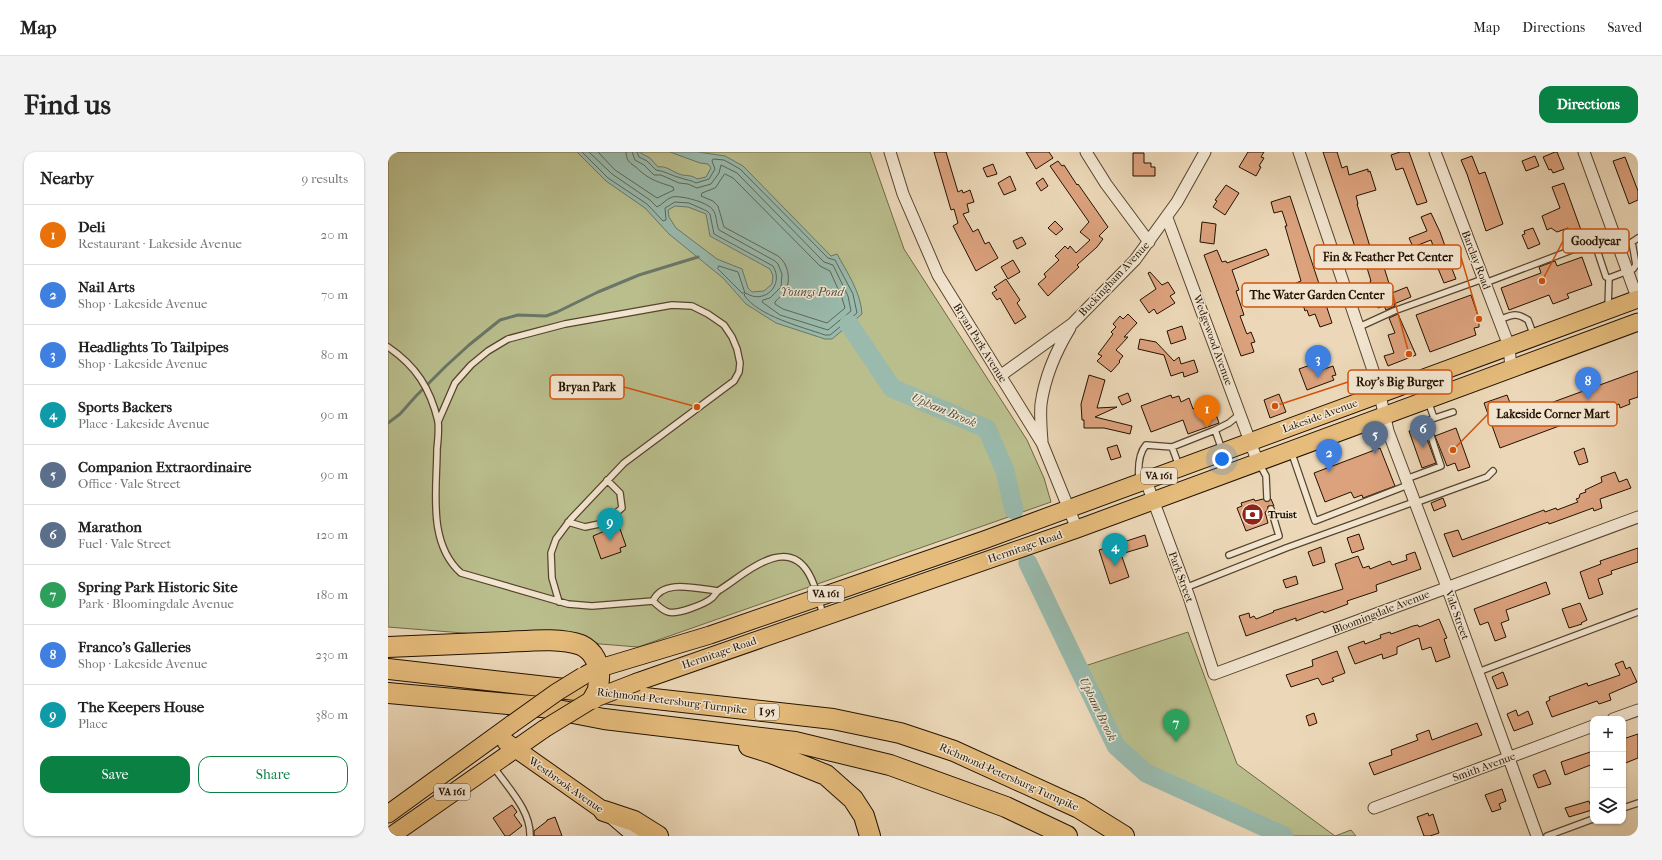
<!DOCTYPE html>
<meta charset="utf-8">
<style>
:root{--surface:#fff;--page:#f2f2f2;--text:#222;--muted:#767676;--line:#e0e0e0;--accent:#0b8043}
body{margin:0;font-family:"IM FELL French Canon",serif;background:var(--page);color:var(--text)}
.controls{position:absolute;right:12px;bottom:12px;display:grid;overflow:hidden;border-radius:8px;box-shadow:0 1px 3px #0004}
.controls button{width:36px;height:36px;display:grid;place-items:center;padding:0;border:0;border-bottom:1px solid var(--line);background:var(--surface);color:var(--text);font:20px sans-serif}
.you{position:absolute;left:834px;top:307px;width:14px;height:14px;margin:-10px;border:3px solid #fff;border-radius:50%;background:#1a73e8;box-shadow:0 0 0 6px #1a73e833}
.badge{display:grid;place-items:center;width:26px;height:26px;border-radius:50%;background:var(--accent);color:#fff;font-size:13px;font-weight:700}
.pin{position:absolute;translate:-50% -33px;filter:drop-shadow(0 1px 2px #0008)}
.pin::after{content:'';position:absolute;top:21px;width:14px;height:12px;background:inherit;clip-path:polygon(0 0,100% 0,50% 100%)}
.list{margin:0;padding:0;list-style:none}
h2{display:flex;justify-content:space-between;align-items:center;height:52px;margin:0;padding:0 16px;font-size:17px}
h2 small{font-size:13px;font-weight:400;color:var(--muted)}
.list li{display:grid;grid-template-columns:26px 1fr auto;gap:12px;align-items:center;box-sizing:border-box;height:60px;padding:0 16px;border-top:1px solid var(--line)}
.list b{display:block;font-size:15px;white-space:nowrap}
.list p{margin:0;font-size:13px;white-space:nowrap;color:var(--muted)}
.list em{font-size:13px;font-style:normal;color:var(--muted)}
.actions{display:flex;gap:8px;padding:12px 16px}
.actions a{flex:1;padding:9px 0;border:1px solid var(--accent);border-radius:12px;text-align:center;font-size:14px;color:var(--accent)}
.actions .main{background:var(--accent);color:#fff}
.icon{flex:none;width:22px;height:22px;fill:none;stroke:currentColor;stroke-width:2;stroke-linecap:round;stroke-linejoin:round}
.map{position:relative;flex:none;width:1250px;height:684px;overflow:hidden;border-radius:12px}
header{display:flex;align-items:center;gap:24px;box-sizing:border-box;height:56px;padding:0 20px;background:var(--surface);border-bottom:1px solid var(--line)}
header strong{font-size:19px}
nav{display:flex;gap:22px;margin-inline-start:auto;font-size:14px}
.intro{display:flex;align-items:center;justify-content:space-between;box-sizing:border-box;height:96px;padding:0 24px}
h1{margin:0;font-size:28px}
.button{padding:10px 18px;border-radius:12px;background:var(--accent);color:#fff;font-size:14px;font-weight:700}
main{display:flex;gap:24px;padding:0 24px}
aside{flex:1;background:var(--surface);border-radius:12px;box-shadow:0 1px 3px #0004}
.map>svg:first-child{display:block}
.green{fill:#babe8d;stroke:#6e6846}
.water{fill:#99baad;stroke:#6a7768;fill-rule:evenodd}
.lines{fill:none;stroke-linecap:round;stroke-linejoin:round}
.shore{stroke:#5e6656;stroke-width:1}
.stream{stroke:#6a7768;stroke-width:3}
.river{stroke:#99baad;stroke-width:19}
.building{fill:#dca27d;stroke:#231200}
.lane-casing{stroke:#55442e;stroke-width:8}
.street-casing{stroke:#55442e;stroke-width:13}
.secondary-casing{stroke:#231200;stroke-width:17}
.primary-casing{stroke:#231200;stroke-width:19}
.highway-casing{stroke:#231200;stroke-width:22}
.lane{stroke:#f3e6d1;stroke-width:5.5}
.street{stroke:#f3e6d1;stroke-width:11}
.secondary{stroke:#f3e6d1;stroke-width:15}
.primary{stroke:#e6bc7c;stroke-width:17}
.highway{stroke:#e6bc7c;stroke-width:20}
.primary-bridge-casing{stroke:#231200;stroke-width:19;stroke-linecap:butt}
.highway-bridge-casing{stroke:#231200;stroke-width:22;stroke-linecap:butt}
.primary-bridge{stroke:#e6bc7c;stroke-width:17}
.highway-bridge{stroke:#e6bc7c;stroke-width:20}
.labels{text-anchor:middle;dominant-baseline:central;stroke-width:3;stroke-linejoin:round;paint-order:stroke}
.shield{fill:#f3e6d1;stroke:#61523f;stroke-width:1}
.shield-label{font-size:10px;font-weight:bold;fill:#231200}
.street-label{font-size:11px;fill:#231200;stroke:#f3e6d1}
.poi-label{font-size:11px;font-weight:bold;fill:#231200;stroke:#f3e6d1;text-anchor:start}
.water-label{font-size:12px;font-style:italic;fill:#4c4d3d;stroke:#f3e6d1}
.leader{fill:none;stroke:#d4520b;stroke-width:1.5}
.callout-dot{fill:#d4520b;stroke:#f3e6d1;stroke-width:1.5}
.callout{fill:#f3e6d1;stroke:#d4520b;stroke-width:1.5}
.callout-label{font-size:12px;text-anchor:middle;font-weight:bold;fill:#231200}
</style>
<header>
<strong>Map</strong>
<nav><a>Map</a><a>Directions</a><a>Saved</a></nav>
</header>
<div class="intro"><h1>Find us</h1><a class="button">Directions</a></div>
<main>
<aside>
<h2>Nearby<small>9 results</small></h2>
<ul class="list">
<li><span class="badge" style="background:#e8710a">1</span><div><b>Deli</b><p>Restaurant · Lakeside Avenue</p></div><em>20 m</em></li>
<li><span class="badge" style="background:#3f7fe0">2</span><div><b>Nail Arts</b><p>Shop · Lakeside Avenue</p></div><em>70 m</em></li>
<li><span class="badge" style="background:#3f7fe0">3</span><div><b>Headlights To Tailpipes</b><p>Shop · Lakeside Avenue</p></div><em>80 m</em></li>
<li><span class="badge" style="background:#0f9aa8">4</span><div><b>Sports Backers</b><p>Place · Lakeside Avenue</p></div><em>90 m</em></li>
<li><span class="badge" style="background:#5c6f8a">5</span><div><b>Companion Extraordinaire</b><p>Office · Vale Street</p></div><em>90 m</em></li>
<li><span class="badge" style="background:#5c6f8a">6</span><div><b>Marathon</b><p>Fuel · Vale Street</p></div><em>120 m</em></li>
<li><span class="badge" style="background:#2e9e5b">7</span><div><b>Spring Park Historic Site</b><p>Park · Bloomingdale Avenue</p></div><em>180 m</em></li>
<li><span class="badge" style="background:#3f7fe0">8</span><div><b>Franco's Galleries</b><p>Shop · Lakeside Avenue</p></div><em>230 m</em></li>
<li><span class="badge" style="background:#0f9aa8">9</span><div><b>The Keepers House</b><p>Place</p></div><em>380 m</em></li>
</ul>
<div class="actions"><a class="main">Save</a><a>Share</a></div>
</aside>
<div class="map">
<svg width="1250" height="684" viewBox="0 0 1250 684">
<rect width="100%" height="100%" fill="#ecd8b8"/>
<filter id="stains"><feTurbulence type="fractalNoise" baseFrequency=".005" numOctaves="4"/><feColorMatrix values="0 0 0 0 .2 0 0 0 0 .09 0 0 0 0 .02 0 0 0 .5 -.17"/></filter>
<radialGradient id="worn" r=".72"><stop offset=".6" stop-color="#630" stop-opacity="0"/><stop offset="1" stop-color="#630" stop-opacity=".3"/></radialGradient>
<path class="green" d="M0,0H482L516,97L639,288L656,326L663,350L250,495L0,475Z
M800,480L849,612L947,684L963,678L968,684H890L852,659L823,650L755,623L743,608L712,540L697,514Z"/>
<path class="water" d="M189,0H251L262,6L270,15C278,13 286,21 294,23C300,24 304,23 309,27L318,25L323,16L320,12L312,11L282,0H310L337,4L355,14L443,104L449,102C459,120 473,141 474,162L444,187H437L388,171L358,152L335,126L281,82L257,56L218,29ZM287,54L300,55L318,62L322,84L382,117L385,124L384,132L376,139L364,140L360,136L354,117L329,107L288,76L281,65L280,58Z"/>
<g class="lines">
<path class="shore" d="M194,0L220,26L259,52L275,69L278,68L277,56L287,50L301,51L319,59L322,62L326,82L385,114C397,134 375,153 358,141L356,143C370,164 414,175 437,183H442L469,161L465,142L447,108L440,106L352,17L336,8L325,7L324,9L327,17L321,27L308,31C303,28 298,28 293,26C284,24 277,19 268,18L259,9L251,5L249,0
M201,0L224,22L262,48L269,55C274,53 278,47 284,45C292,43 320,50 325,58C329,63 328,72 331,78L387,109L390,112L394,122L393,135L382,146L375,148L374,150L392,163L440,178L463,159L460,144L445,113L436,110L349,21L333,13L331,21L323,32L309,36L300,32L291,31L273,23H266L256,13L247,8L244,0
M210,0L227,18L269,46L286,38L285,35C271,30 264,29 252,19C246,12 238,12 238,0
M337,22L345,26L432,114L442,119L454,146L457,156L439,171L395,157L387,152V150C390,146 395,143 398,138C403,127 400,111 390,104L336,75L330,54L325,49L313,44L314,41L327,36Z
M331,114L350,120L357,141H354L330,117Z"/>
<path class="stream" d="M0,271L12,262L28,244L58,214L81,193L112,168L130,163L158,164L169,160L210,140L251,123L310,105"/>
<path class="river" d="M461,172L504,236L599,277L617,319L626,358
M640,411L728,594L758,621L896,684"/>
</g>
<path class="building" d="M546,0H558L570,40L574,38L575,41L582,38L586,50L579,52L581,60L575,62L585,80L590,77L597,92L601,90L610,106L588,119L565,74L570,71L566,57L563,58Z
M638,0H661L665,6L648,17Z
M860,0H876L873,5L876,6L871,14L873,15L868,24L851,15Z
M935,0H949L954,16L959,14L961,23L980,17V20L982,19L988,38L968,44L970,52H969L983,98L990,96L1004,141L1019,135L1023,145L1006,152L1007,154L998,158L996,154L990,156L981,135L984,134L982,129H983L972,93L967,95Z
M1012,0H1021L1039,50L1029,53L1015,16L1008,18L1003,3Z
M1167,0H1169L1176,17L1165,21L1163,17L1161,18L1155,5Z
M745,1H756V11H763V15H767V24H745Z
M1084,4L1091,22L1097,20L1115,72L1098,79L1079,22L1073,8Z
M1147,4L1151,14L1138,19L1134,9Z
M1237,5L1250,39V48L1241,52L1225,9Z
M670,9L674,14L676,13L689,33L690,32L720,75L711,84L715,87L709,95L689,113L691,115L660,144L650,132L658,125L656,122L671,108L667,104L677,94L680,97L682,94L688,101L702,88L692,80L701,70L662,14Z
M605,12L609,22L599,25L595,16Z
M622,24L628,38L616,43L610,31Z
M655,26L660,34L653,39L648,31Z
M1176,31L1193,78L1182,82L1180,76L1169,80L1163,76L1159,78L1154,64L1172,56L1164,35Z
M838,33L851,41L837,63L825,55L829,49L827,48Z
M902,44L944,171L932,175L927,162L921,164L919,158L917,159L908,131L913,129L897,74H899L894,59L886,61L883,50Z
M1043,61L1052,80L1057,94H1055L1068,127L1056,131L1049,114L1052,113L1043,88L1025,95L1021,86L1039,79L1033,65Z
M667,69L675,77L668,83L660,76Z
M814,70L828,72L826,92L812,90Z
M1145,76L1152,92L1140,97L1134,83L1137,82L1136,79Z
M634,85L638,92L629,97L625,89Z
M878,97L881,103L844,118L851,138L848,139L856,163L852,164L858,180L859,182L863,180L867,190L863,191L866,200L853,204L816,103L829,98L834,110L838,109L839,111Z
M1194,105L1204,133L1179,142L1181,146L1165,152L1161,143L1121,158L1113,136L1153,121L1151,115L1167,109L1169,114Z
M625,108L632,120L620,127L613,115Z
M762,120L774,133L780,130L787,141L782,144L787,151L769,162L766,157L761,161L752,148L768,137L760,121Z
M618,127L632,148L629,151L638,165L627,172L612,146L609,148L604,141L609,138L606,135Z
M1083,143L1091,167V175L1086,176L1088,183L1042,200L1028,163Z
M740,162L749,171L736,185H740L728,198L735,204L731,209L732,210L723,220L709,209L714,204L710,202L725,182L723,180L728,175L725,172L732,164L735,167Z
M1010,162L1028,203L1000,214L996,204L1006,201L1000,183L1007,181L1001,166Z
M794,174L798,187L783,192L779,179Z
M752,187L768,190L786,209L791,205L793,212L806,208L810,220L796,225L795,220L783,224L776,203L750,197Z
M925,212L928,220L945,214L948,223L944,224L946,228L919,238L911,217Z
M1250,219V245L1241,248L1242,252L1232,256L1231,252L1212,259L1213,263L1200,268L1198,264L1112,296L1096,251L1119,243L1127,264Z
M701,223L717,228L709,256L729,255L707,265L744,274L742,282L716,276H696V268H694L693,252Z
M740,241L743,249L734,253L730,245Z
M891,242L898,260L882,266L876,248Z
M783,243L784,246L791,244L793,250L801,246L805,257L824,251L831,271L800,282L795,268L763,280L753,254Z
M1034,274L1048,311L1034,316L1021,279Z
M1068,276L1082,315L1070,319L1067,311L1059,314L1047,284Z
M729,293L733,305L723,308L719,296Z
M992,296L1007,334L975,346L974,343L966,346L963,340L937,350L926,321Z
M1196,296L1200,310L1191,313L1186,300Z
M1227,320L1231,330L1239,327L1243,336L1212,347L1214,356L1206,359L1205,356L1164,371L1161,372L1160,370L1152,373L1065,405L1056,382L1070,378L1074,388L1156,358L1157,360L1168,356L1169,358L1190,350L1188,347L1191,346L1192,342L1198,340L1197,338L1214,330L1213,325Z
M1055,346L1058,354L1046,359L1043,351Z
M866,347L867,349L875,347L879,350L883,347L886,354H880L879,359L877,360L880,371L858,379L849,356L854,354L853,351Z
M224,376L225,379L232,377L238,394L232,396L233,400L213,407L205,384Z
M971,382L976,397L964,401L959,386Z
M757,383L760,394L733,402L741,425L722,432L711,398Z
M933,395L937,410L925,414L920,400Z
M1250,396V410L1223,419L1224,422L1210,427L1215,442L1201,447L1192,420L1213,412L1212,409Z
M1027,400L1033,417L988,433L989,439L959,449L960,452L936,461L935,459L908,469V466L858,484L851,464L861,461L862,466L866,464L868,467L886,460L885,459L955,437L947,412L970,404L975,416L981,414L982,417L1002,409L1004,413L1019,408L1018,403Z
M908,424L910,432L898,436L895,428Z
M1158,430L1162,442L1118,458L1121,468L1113,471L1118,485L1107,489L1100,470L1092,473L1086,457Z
M1192,451L1199,468L1193,471L1194,472L1181,476L1174,457Z
M1051,467L1059,486L1056,487L1062,505L1048,510L1043,495L1034,498L1031,486L1009,495V502L995,507L994,502L967,512L960,495L976,489L977,492L993,486L992,483L1002,480L1003,482L1025,474L1030,473L1031,475Z
M949,499L957,521L944,526L946,529L934,533L930,526L903,535L898,523L925,514L924,508Z
M1235,509L1238,517L1242,515L1249,530L1221,542L1223,548L1211,552L1209,549L1164,565L1158,550L1162,548L1161,545L1199,531L1200,534L1232,523L1227,512Z
M1115,520L1120,533L1109,537L1104,525Z
M1128,558L1130,564L1140,559L1145,572L1126,579L1119,562Z
M926,561L929,571L921,574L918,564Z
M1089,571L1094,583L986,623L981,611L1004,603L1003,598L1030,588L1028,583L1041,578L1044,588Z
M1250,582V606L1235,612V587Z
M1205,599V612L1177,623L1173,610Z
M1157,618L1163,632L1150,636L1145,623Z
M1114,637L1118,649L1111,652L1113,657L1104,660L1097,643Z
M1201,649L1204,658L1181,665L1177,656Z
M124,653L129,660L126,663L134,674L121,684H117L105,666Z
M1040,661L1041,664L1045,662L1051,681L1042,684H1036L1029,665Z
M167,665L174,684H146V679L159,669V668Z"/>
<g class="lines">
<defs>
<path id="lane" d="M1206,89L1218,125L1221,126L1245,117L1248,113L1244,90L1250,86
M1097,131L1226,82
M1220,156L1221,126
M1111,168C1124,163 1127,160 1140,168L1146,184
M971,175L1006,159L1095,127
M0,195C28,214 42,236 50,269C51,278 50,288 49,297C49,337 39,391 73,421L180,452L204,454L265,449C270,454 274,458 280,460C289,463 317,452 324,446C326,444 328,441 330,439C355,424 398,381 421,422C428,434 431,449 435,463
M1040,249L1046,266
M50,270L67,231L83,213L100,199L120,187L177,172L284,153L304,154L320,162L336,173L344,185L349,197L352,211L351,220L346,229L236,311L183,367L168,387L163,401L164,426L171,450
M827,278L841,271L852,262
M903,299L927,369L1020,333
M871,311L878,324L879,346
M791,314L784,295L827,278L834,298
M1018,327L1053,314L1038,269L1065,260
M751,328C750,316 750,302 758,293L784,295
M1027,351L1099,325L1105,319
M180,370L197,375L216,371L234,356L232,341L219,328
M841,403L891,384L883,357
M797,436L898,396L1026,350
M265,449C275,426 310,437 330,439
M1090,520L1250,460
M105,614C119,635 143,658 142,684
M1235,656L1250,651
M1159,684L1205,667"/>
<path id="street" d="M502,0L515,42L550,123L654,291L689,377
M698,0L718,32L761,90
M911,0L989,230L1000,279L1059,435L1149,684
M1047,0L1121,194L1123,217
M1196,0L1250,148
M779,66L870,311
M612,224L684,172L747,108L789,50L817,0
M654,289C653,277 652,264 653,252C657,224 668,199 682,176
M758,329L801,445L826,522L1250,365
M1225,567L1250,558
M986,656L1205,574"/>
<path id="secondary" d="M225,665L247,684"/>
<path id="primary" d="M199,522L212,516L322,483L596,388L1250,147
M249,530L689,377L1250,170
M118,590L216,659
M0,662L124,572
M3,684L156,577"/>
<path id="highway" d="M0,495C39,493 78,492 117,490C139,489 172,485 193,493C206,499 212,513 211,526
M0,517L445,567L512,581L566,599L691,656L736,684
M0,541L154,555L216,567L407,590L502,613L618,655L679,684
M361,594L383,601L438,623L465,647L476,664L482,684
M216,659L246,669L270,684"/>
</defs>
<use href="#lane" class="lane-casing"/>
<use href="#street" class="street-casing"/>
<use href="#secondary" class="secondary-casing"/>
<use href="#primary" class="primary-casing"/>
<use href="#highway" class="highway-casing"/>
<use href="#lane" class="lane"/>
<use href="#street" class="street"/>
<use href="#secondary" class="secondary"/>
<use href="#primary" class="primary"/>
<use href="#highway" class="highway"/>
<defs>
<path id="primary-bridge" d="M124,572L169,540L195,524
M156,577L205,547L249,530"/>
<path id="highway-bridge" d="M205,547L210,538L211,526"/>
</defs>
<use href="#primary-bridge" class="primary-bridge-casing"/>
<use href="#highway-bridge" class="highway-bridge-casing"/>
<use href="#primary-bridge" class="primary-bridge"/>
<use href="#highway-bridge" class="highway-bridge"/>
</g>
<defs>
<symbol id="bank-disc" viewBox="-11 -11 22 22"><circle r="9.5" fill="#8f2418" stroke="#f3e6d1"/><path d="M-6-4H6V4H-6ZM0-2.3a2.3 2.3 0 1 0 0 4.6a2.3 2.3 0 1 0 0-4.6Z" fill="#fff"/></symbol>
</defs>
<g fill-rule="evenodd">
<use href="#bank-disc" x="852" y="350" width="25" height="25"/>
</g>
<g class="labels">
<g class="shield">
<rect x="753" y="316" width="36" height="16" rx="3"/>
<rect x="420" y="434" width="36" height="16" rx="3"/>
<rect x="367" y="552" width="24" height="16" rx="3"/>
<rect x="46" y="632" width="36" height="16" rx="3"/>
</g>
<g class="shield-label">
<text x="771" y="324">VA 161</text>
<text x="438" y="442">VA 161</text>
<text x="379" y="560">I 95</text>
<text x="64" y="640">VA 161</text>
</g>
<g class="street-label">
<text transform="translate(1088 108) rotate(69)">Barclay Road</text>
<text transform="translate(726 127) rotate(-47)">Buckingham Avenue</text>
<text transform="translate(825 188) rotate(70)">Wedgewood Avenue</text>
<text transform="translate(592 191) rotate(58)">Bryan Park Avenue</text>
<text transform="translate(932 264) rotate(-20)">Lakeside Avenue</text>
<text transform="translate(637 395) rotate(-19)">Hermitage Road</text>
<text transform="translate(793 425) rotate(70)">Park Street</text>
<text transform="translate(993 460) rotate(-21)">Bloomingdale Avenue</text>
<text transform="translate(1069 463) rotate(70)">Vale Street</text>
<text transform="translate(331 501) rotate(-19)">Hermitage Road</text>
<text transform="translate(284 549) rotate(7)">Richmond-Petersburg Turnpike</text>
<text transform="translate(1096 615) rotate(-20)">Smith Avenue</text>
<text transform="translate(621 625) rotate(24)">Richmond-Petersburg Turnpike</text>
<text transform="translate(178 633) rotate(35)">Westbrook Avenue</text>
</g>
<g class="poi-label">
<text x="880" y="362">Truist</text>
</g>
<g class="water-label">
<text x="424" y="140">Youngs Pond</text>
<text transform="translate(556 258) rotate(23)">Upham Brook</text>
<text transform="translate(710 557) rotate(64)">Upham Brook</text>
</g>
</g>
<path class="leader" d="M1154 129L1175 89M1091 167L1073 105M1021 202L1005 143M887 254L960 230M309 255L236 235M1065 298L1100 262"/>
<g class="callout-dot">
<circle cx="1154" cy="129" r="4"/>
<circle cx="1091" cy="167" r="4"/>
<circle cx="1021" cy="202" r="4"/>
<circle cx="887" cy="254" r="4"/>
<circle cx="309" cy="255" r="4"/>
<circle cx="1065" cy="298" r="4"/>
</g>
<g class="callout">
<rect x="1175" y="77" width="66" height="24" rx="4"/>
<rect x="926" y="93" width="147" height="24" rx="4"/>
<rect x="854" y="131" width="151" height="24" rx="4"/>
<rect x="960" y="218" width="104" height="24" rx="4"/>
<rect x="162" y="223" width="74" height="24" rx="4"/>
<rect x="1100" y="250" width="129" height="24" rx="4"/>
</g>
<g class="callout-label">
<text x="1208" y="93">Goodyear</text>
<text x="1000" y="109">Fin &amp; Feather Pet Center</text>
<text x="929" y="147">The Water Garden Center</text>
<text x="1012" y="234">Roy's Big Burger</text>
<text x="199" y="239">Bryan Park</text>
<text x="1165" y="266">Lakeside Corner Mart</text>
</g>
<rect width="100%" height="100%" filter="url(#stains)"/>
<rect width="100%" height="100%" fill="url(#worn)"/>
</svg>
<div class="controls">
<button>+</button>
<button>−</button>
<button><svg class="icon" aria-label="layers" viewBox="0 0 24 24"><path d="M12 4l9 5-9 5-9-5zM3 14l9 5 9-5"/></svg></button>
</div>
<div class="you"></div>
<div class="pin badge" style="left:819px;top:276px;background:#e8710a">1</div>
<div class="pin badge" style="left:941px;top:320px;background:#3f7fe0">2</div>
<div class="pin badge" style="left:930px;top:226px;background:#3f7fe0">3</div>
<div class="pin badge" style="left:727px;top:414px;background:#0f9aa8">4</div>
<div class="pin badge" style="left:987px;top:302px;background:#5c6f8a">5</div>
<div class="pin badge" style="left:1035px;top:296px;background:#5c6f8a">6</div>
<div class="pin badge" style="left:788px;top:590px;background:#2e9e5b">7</div>
<div class="pin badge" style="left:1200px;top:248px;background:#3f7fe0">8</div>
<div class="pin badge" style="left:222px;top:389px;background:#0f9aa8">9</div>
</div>
</main>
